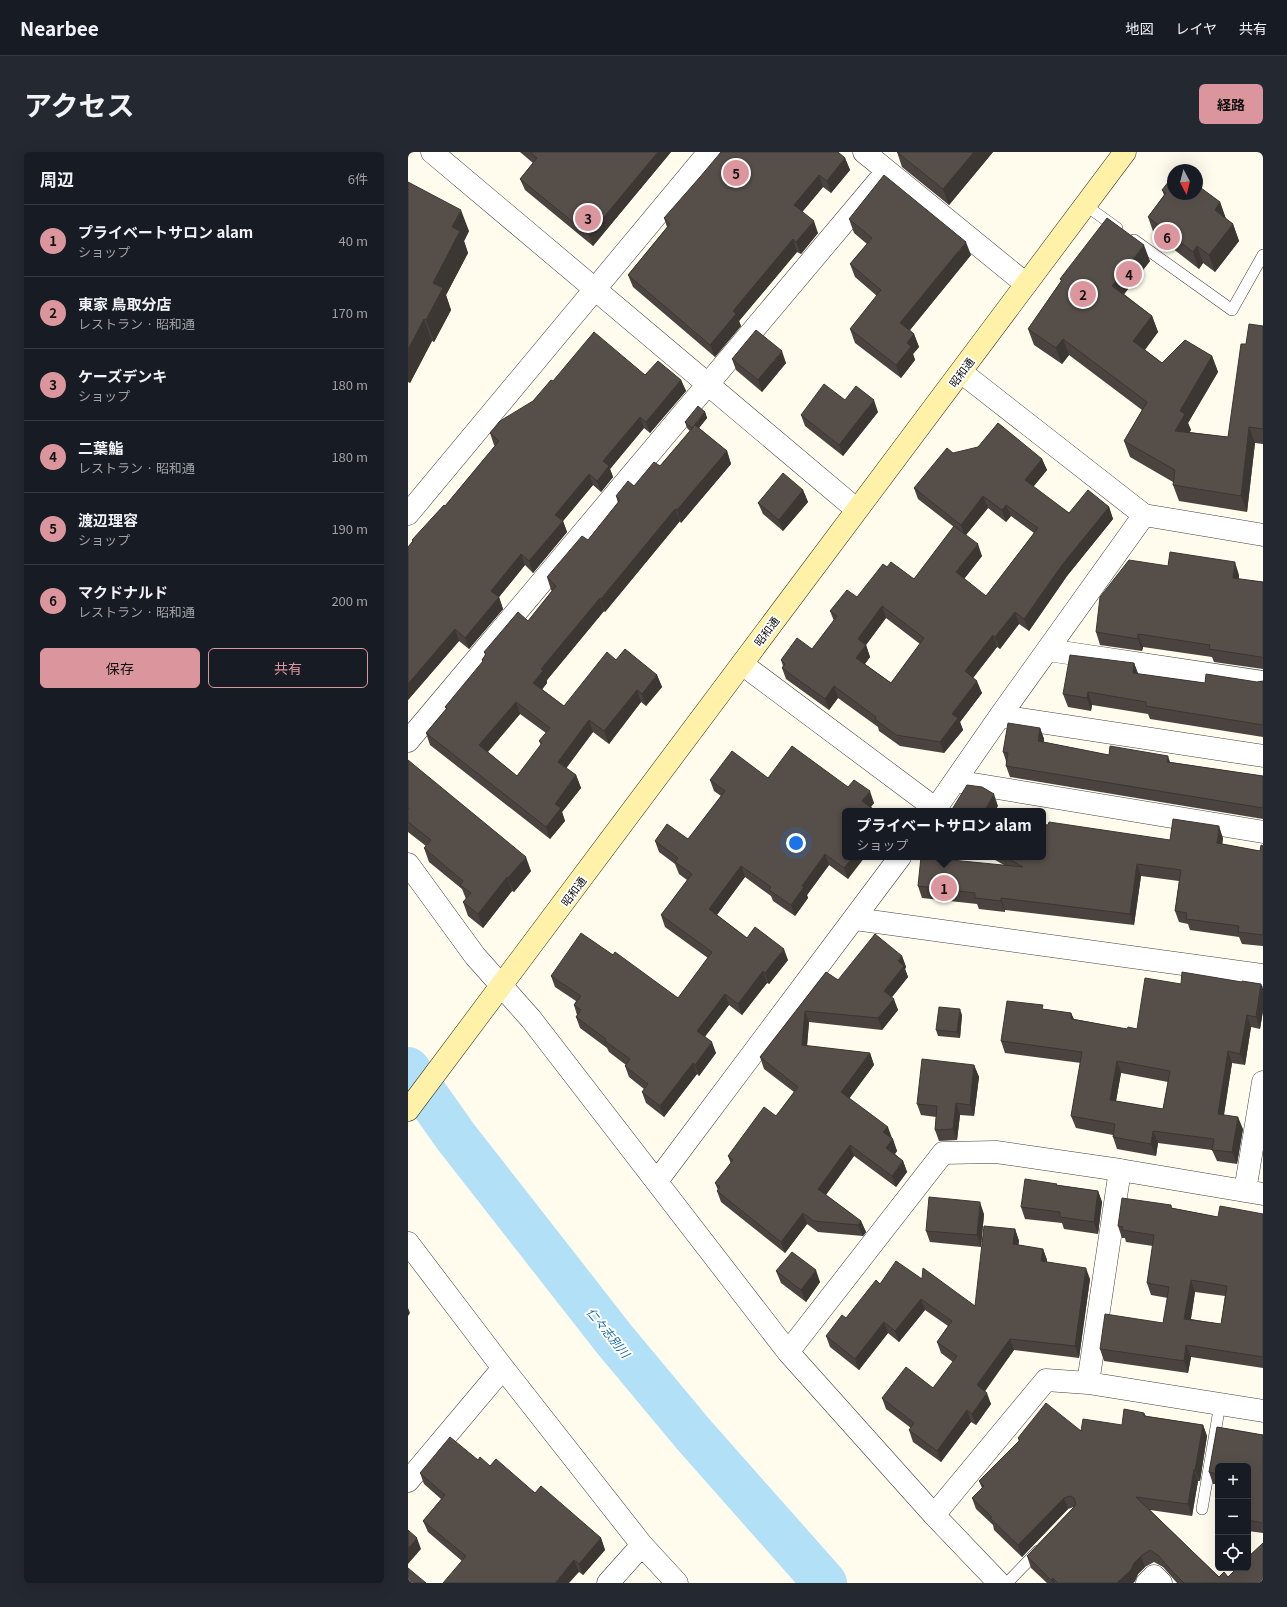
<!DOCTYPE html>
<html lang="ja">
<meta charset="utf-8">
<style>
:root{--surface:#171b24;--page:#242831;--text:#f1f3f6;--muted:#9ea1a6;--line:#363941;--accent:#db959d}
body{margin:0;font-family:Georgia,"Noto Sans JP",serif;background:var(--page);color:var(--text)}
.controls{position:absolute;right:12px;bottom:12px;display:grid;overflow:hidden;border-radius:6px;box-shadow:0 4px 16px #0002}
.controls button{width:36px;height:36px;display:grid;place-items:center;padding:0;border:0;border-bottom:1px solid var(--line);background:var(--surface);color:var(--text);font:20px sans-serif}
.compass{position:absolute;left:759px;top:12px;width:36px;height:36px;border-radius:50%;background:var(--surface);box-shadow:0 4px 16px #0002;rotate:173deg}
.you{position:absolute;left:388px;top:691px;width:14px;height:14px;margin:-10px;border:3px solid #fff;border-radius:50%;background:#1a73e8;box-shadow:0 0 0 6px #1a73e833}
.badge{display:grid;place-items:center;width:26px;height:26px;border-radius:50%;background:var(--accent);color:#111;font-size:13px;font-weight:700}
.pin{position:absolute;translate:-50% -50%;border:2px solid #fff;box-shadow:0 1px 4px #0006}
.popup{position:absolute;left:434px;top:656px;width:204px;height:52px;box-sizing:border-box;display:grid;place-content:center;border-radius:6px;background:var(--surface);filter:drop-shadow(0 1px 3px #0005);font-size:13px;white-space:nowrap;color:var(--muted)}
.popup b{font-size:15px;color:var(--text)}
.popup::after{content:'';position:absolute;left:50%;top:100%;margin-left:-8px;border:8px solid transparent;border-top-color:var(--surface)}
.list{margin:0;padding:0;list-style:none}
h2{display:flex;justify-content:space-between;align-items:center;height:52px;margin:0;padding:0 16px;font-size:17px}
h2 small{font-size:13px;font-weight:400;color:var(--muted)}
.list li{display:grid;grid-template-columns:26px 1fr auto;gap:12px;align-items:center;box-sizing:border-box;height:72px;padding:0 16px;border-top:1px solid var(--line)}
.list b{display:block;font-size:15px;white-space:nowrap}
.list p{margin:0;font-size:13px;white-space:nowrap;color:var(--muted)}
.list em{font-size:13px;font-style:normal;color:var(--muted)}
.actions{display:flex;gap:8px;padding:12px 16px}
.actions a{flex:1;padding:9px 0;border:1px solid var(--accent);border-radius:6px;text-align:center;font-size:14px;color:var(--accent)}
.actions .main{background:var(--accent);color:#111}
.icon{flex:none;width:22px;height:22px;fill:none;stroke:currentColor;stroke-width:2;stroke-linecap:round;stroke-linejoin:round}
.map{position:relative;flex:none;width:855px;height:1431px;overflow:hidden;border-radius:6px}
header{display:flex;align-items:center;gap:24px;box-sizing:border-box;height:56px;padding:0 20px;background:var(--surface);border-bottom:1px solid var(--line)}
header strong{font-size:19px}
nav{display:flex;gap:22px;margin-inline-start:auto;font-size:14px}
.intro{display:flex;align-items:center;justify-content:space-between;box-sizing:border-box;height:96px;padding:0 24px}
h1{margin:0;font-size:28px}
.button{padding:10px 18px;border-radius:6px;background:var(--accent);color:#111;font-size:14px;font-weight:700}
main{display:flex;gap:24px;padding:0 24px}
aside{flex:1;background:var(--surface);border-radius:6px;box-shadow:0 4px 16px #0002}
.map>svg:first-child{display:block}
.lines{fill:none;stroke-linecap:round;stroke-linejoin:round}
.river{stroke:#b1e0f7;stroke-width:44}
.lane-casing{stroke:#404040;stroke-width:12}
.street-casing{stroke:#404040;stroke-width:23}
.secondary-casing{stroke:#2f2f2f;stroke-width:23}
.lane{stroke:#fff;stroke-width:11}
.street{stroke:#fff;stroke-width:22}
.secondary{stroke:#fff2a8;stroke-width:22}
.wall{fill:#4a433f;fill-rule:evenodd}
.shaded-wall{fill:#3c3733}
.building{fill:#564e49;stroke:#3c3733;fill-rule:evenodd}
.labels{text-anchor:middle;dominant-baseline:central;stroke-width:4;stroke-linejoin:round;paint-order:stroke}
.street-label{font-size:11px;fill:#0d0d0d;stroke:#fff}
.water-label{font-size:12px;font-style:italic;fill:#1469a1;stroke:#fff}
</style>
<header>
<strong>Nearbee</strong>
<nav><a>地図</a><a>レイヤ</a><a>共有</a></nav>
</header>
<div class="intro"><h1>アクセス</h1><a class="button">経路</a></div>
<main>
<aside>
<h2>周辺<small>6件</small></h2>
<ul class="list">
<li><span class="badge">1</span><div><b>プライベートサロン alam</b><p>ショップ</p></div><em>40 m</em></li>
<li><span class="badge">2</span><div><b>東家 鳥取分店</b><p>レストラン · 昭和通</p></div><em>170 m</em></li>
<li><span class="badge">3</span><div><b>ケーズデンキ</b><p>ショップ</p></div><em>180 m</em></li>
<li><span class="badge">4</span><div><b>二葉鮨</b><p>レストラン · 昭和通</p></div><em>180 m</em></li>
<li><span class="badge">5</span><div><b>渡辺理容</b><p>ショップ</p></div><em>190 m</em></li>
<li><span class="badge">6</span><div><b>マクドナルド</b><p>レストラン · 昭和通</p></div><em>200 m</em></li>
</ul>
<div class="actions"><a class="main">保存</a><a>共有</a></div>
</aside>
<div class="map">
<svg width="855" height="1431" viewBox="0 0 855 1431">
<rect width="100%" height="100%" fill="#fffbed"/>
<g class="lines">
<path class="river" d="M0,917L48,985L206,1187L286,1283L417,1431"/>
<defs>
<path id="lane" d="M677,53L709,76
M726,88L824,158L855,103
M794,1357L812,1252
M599,1431L630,1399"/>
<path id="street" d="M24,0L448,357
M456,0L618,132
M553,220L736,363L855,383
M0,362L301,0
M640,498L855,530
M334,512L528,657
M592,564L855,604
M0,589L479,19
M547,629L855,680
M526,659L592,564L736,363
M0,712L67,804L123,867L380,1200L526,1363L591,1431
M447,767L855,823
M249,1029L492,705
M837,1039L855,1042
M0,1091L95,1216L234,1393L269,1431
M380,1200L535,1001L588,1000L712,1018L837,1039L855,930
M680,1231L712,1018
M0,1329L95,1216
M526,1363L638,1228L680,1231L855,1259
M200,1431L234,1393
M739,1431L746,1424L753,1431"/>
<path id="secondary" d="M0,958L717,0"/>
</defs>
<use href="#lane" class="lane-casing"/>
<use href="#street" class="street-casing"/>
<use href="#secondary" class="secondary-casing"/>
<use href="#lane" class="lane"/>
<use href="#street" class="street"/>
<use href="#secondary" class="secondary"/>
</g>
<path class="wall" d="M112,0H263L185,94L117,38L112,27L125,11Z
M489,0H585L541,53L494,15Z
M437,6L442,18L423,41L415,35L394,60L410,81L393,102L389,100L331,169L333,174L307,205L225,135L220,123L259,75L256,66Z
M0,30L61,79L56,89L60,101L38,143L43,158L26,190L24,189L2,231L0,230Z
M754,38L812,50L818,67L825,72L831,89L807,120L795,111L791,117L746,82L740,65L756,43Z
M441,67L563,103L502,178L506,182L511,195L505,202L507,208L493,226L447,191L442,177L469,144L447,125L442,112L459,92L446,81Z
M742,109L716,142L744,164L750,180L737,198L754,211L804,204L810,220L780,271L783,278L781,280L820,285L838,192L855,174V292L847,291L839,360L771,349L765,333V330L722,305L716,289L734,258L661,203L654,212L626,193L620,177L653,129L652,127Z
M324,207L378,211L354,240L328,218Z
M237,223L273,228L278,239L242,281L236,276L202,317L205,325L193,340L185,333L155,369L159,380L125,421L117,413L91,445L95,457L61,497L51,489L0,548V395L5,389L4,388L37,354L87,294L86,293L82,281L125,249L145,229Z
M437,248L470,260L435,304L397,274L393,263Z
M297,260L299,266L291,276L319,299L323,312L273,371L272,369L197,460L196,459L139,528V531L134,537L156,554L208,508L249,523L254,535L238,554L233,550L201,592L185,580L158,616L168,623L173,636L154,660L157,669L142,687L22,593L18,581L38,557L37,555L75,510L74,508L77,503L76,500L120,469L144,439L143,438L139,425L180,388L210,351L208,344L226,334L252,314L282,279L279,276L277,270ZM112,562L138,581L131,589L133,593L109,624L80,600Z
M545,301L634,307L639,318L625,335L661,361L701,355L705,367L659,424L621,479L611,472L592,497L589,495L565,526L574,541L552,570L555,578L536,601L492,594L471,579L470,575L430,546L421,558L378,527L374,516L375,514L373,508L404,497L426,469L422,459L449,445L479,415L506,427L546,375L510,347L506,336ZM580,356L598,370L603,364L626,381L578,444L556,427L574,404L558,383ZM478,466L512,492L483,531L457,512L462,505L458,493Z
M395,338L400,350L375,379L355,362L350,351Z
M760,414L831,423V427L855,430V517L806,510L804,505L735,495L734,499L692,493L688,480Z
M726,511L730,522L797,531L849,530L855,529V585L742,567L740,562L684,553L683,559L660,555L655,542Z
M632,576L636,587V590L701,603L762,610L855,624V667L602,625L598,614V609L595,600Z
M0,608L123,719L106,740L104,739L75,776L60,764L55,750L58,747L54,737L21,710L16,696L18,694L0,680Z
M360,626L440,635L466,651L463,655L440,727L421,713L399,743L400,746L387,764L365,749L363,744L337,725L309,763L339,786L380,808L361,832L359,831L334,863L321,853L297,884L308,901L291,924L289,922L256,965L238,951L234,940L236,937L221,925L217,914L218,913L201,900L199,896L172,876L168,865L169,863L166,853L168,849L147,835L143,824L205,803L270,846L300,806L257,775L253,763L279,728L271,722L267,712L251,700L247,689L280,687L313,644L306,639L302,628Z
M815,686L814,692L852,699L855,694V794L834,792L831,785L782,778L780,772L771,770L767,759L771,729L733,724L726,773L597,758V760L571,757L569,752L514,746L510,734L596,713L582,705H635L762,688Z
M494,804L498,815L497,817L500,825L484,845L490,858L474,878L401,870L399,894L462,901L466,913L441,946L484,986L489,999L487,1002L495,1009L499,1020L488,1035L446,1004L418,1043L453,1069L458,1080L455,1084L410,1080L399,1072L377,1101L313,1050L309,1039L310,1038L307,1031L323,1012L320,1004L368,964L386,940L356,917L352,905L418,820L430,828Z
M834,830L853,832L855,837V859L852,877L843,875L837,913L824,911L816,963L835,977L829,1012L809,1009L804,998L750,991L748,1004L709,997L705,985V983L668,976L663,964L673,911L597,901L593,889L636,857L663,861L666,867L719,877H729L773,832ZM713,921L760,930L755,957L708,949Z
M554,863L552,886L530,884L528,878Z
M566,913L571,925L566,964L552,963L549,988L531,989L527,978L528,965L513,963L509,952Z
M649,1032V1033L690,1039L694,1050L690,1082L656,1077L654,1071L617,1067L613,1055Z
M763,1053L764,1056L810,1065L855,1062V1216L783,1205L780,1221L696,1209L692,1197L755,1171L760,1146L743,1143L739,1131L745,1094L718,1090L717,1086H714L710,1074ZM787,1140L817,1144L813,1172L783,1167Z
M576,1062L573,1095L522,1090L518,1079Z
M607,1077L611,1089L610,1093L635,1097L639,1108V1110L682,1127L671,1206L606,1198L576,1239L583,1252L568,1273L563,1270L533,1310L505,1290L501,1278L503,1276L478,1257L474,1246L525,1236L545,1210L533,1201L529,1190L540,1174L517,1158L491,1190L480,1181L451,1218L422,1195L418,1184L438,1166L472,1132L514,1127L567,1154Z
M368,1119L412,1130L398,1150L373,1131Z
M736,1261L738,1264L795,1273L799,1284L792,1329H790L784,1364L742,1358L811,1425H820L855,1431H769L755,1415L746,1410L737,1415L730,1422L727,1429L725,1431H639L623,1416L619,1404L666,1355L660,1357L614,1405L586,1378L585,1373L568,1357L564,1346L574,1336L571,1329L611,1290L610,1286L714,1273Z
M809,1275L855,1283V1381L840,1379V1314H810V1332H805L801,1320Z
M70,1308L82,1314L127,1341L193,1386L197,1398L175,1423L171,1420L54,1409L20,1380L15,1369L33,1347L16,1332L12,1321Z"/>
<path class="shaded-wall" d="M250,0H263L185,94L181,83Z
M566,0H585L541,53L535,37Z
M437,6L442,18L423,41L419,29Z
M411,23L415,35L390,65L386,53Z
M812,50L818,67L807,58Z
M53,58L61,79L56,89L60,101L38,143L43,158L26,190L18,168L25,131L44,75Z
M406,69L410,81L393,102L388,90Z
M825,72L831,89L807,120L801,103Z
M385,87L389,100L331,169L333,174L307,205L302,193L325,159Z
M558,90L563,103L497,184L492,171Z
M736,93L742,109L710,150L704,134Z
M789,94L795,111L791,117L785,100Z
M744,164L750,180L731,205L725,189Z
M16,167L24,189L2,231L0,227V198Z
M506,182L511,195L505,202L507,208L493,226L488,213L499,191Z
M655,187L661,203L654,212L648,196Z
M374,199L378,211L354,240L350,228Z
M804,204L810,220L780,271L783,278L773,295L767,279L772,259Z
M273,228L278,239L242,281L238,270Z
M466,248L470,260L435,304L431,293Z
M297,260L299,266L286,282L284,276Z
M232,265L236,276L202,317L205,325L193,340L189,329L195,309Z
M841,275L847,291L839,360L833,344Z
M319,299L323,312L273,371L269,358Z
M634,307L639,318L621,340L617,328Z
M181,322L185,333L155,369L159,380L125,421L121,409L147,363Z
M395,338L400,350L375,379L371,368Z
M575,344L580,356L557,384L553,373Z
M598,353L603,364L598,370L594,358Z
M701,355L705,367L659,424L621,479L616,467L654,413Z
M267,357L272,369L197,460L193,447Z
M570,392L574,404L552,432L548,420Z
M113,402L117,413L87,450L83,439Z
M827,410L831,423L829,439L825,426Z
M91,445L95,457L61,497L57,486Z
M192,446L196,459L139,528V531L130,543L125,531L133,517Z
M474,454L478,466L454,498L450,487Z
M607,460L611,472L592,497L587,485Z
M47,477L51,489L0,548V532Z
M730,482L735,495L734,499L730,487Z
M585,483L589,495L561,531L557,519Z
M458,493L462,505L453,517L448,506Z
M726,511L731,524L725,521Z
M249,523L254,535L238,554L234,542Z
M569,529L574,541L552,570L555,578L536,601L532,590L544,562Z
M426,534L430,546L421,558L417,547Z
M229,538L233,550L201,592L196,579Z
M680,540L684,553L683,559L679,546Z
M108,550L112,562L75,605L71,593Z
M181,568L185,580L154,622L150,610Z
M632,576L636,587L634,600L630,589Z
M760,604L764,616L759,610Z
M168,623L173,636L154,660L157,669L142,687L138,675L147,652Z
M462,639L466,651L459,659L454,649Z
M586,642L590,654L587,659H576Z
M811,674L815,686L813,703L809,691Z
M417,702L421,713L399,743L400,746L387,764L383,753L394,734Z
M118,705L123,719L106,740L100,726Z
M445,705H457L440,727L436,716Z
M729,712L733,724L726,773L722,762Z
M333,714L337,725L305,768L301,757Z
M99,725L104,739L75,776L70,762Z
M593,746L597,758V760L593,749Z
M376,797L380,808L361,832L357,821Z
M494,804L498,815L497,817L500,825L480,850L476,839L490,809Z
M355,819L359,831L334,863L330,852Z
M853,832L855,837V859L852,877L848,865Z
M317,842L321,853L293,890L289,879Z
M486,847L490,858L474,878L470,866Z
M552,857L554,863L552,886L549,880Z
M397,859L401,870L398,905L394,893Z
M663,861L668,873L663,867Z
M839,863L843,875L837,913L832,902Z
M304,890L308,901L291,924L287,913Z
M820,899L824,911L814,974L810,962Z
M462,901L466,913L438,951L433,940Z
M709,909L713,921L706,960L702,948Z
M285,911L289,922L256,965L252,954Z
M566,913L571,925L566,964L562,953Z
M548,951L552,963L549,988L545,977Z
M830,965L835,977L829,1012L824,1000Z
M480,975L484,986L479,991L475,980Z
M745,979L750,991L748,1004L743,992Z
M485,987L489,999L483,1007L478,996Z
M442,993L446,1004L414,1048L410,1037Z
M495,1009L499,1020L488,1035L484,1024Z
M690,1039L694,1050L690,1082L686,1070Z
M572,1050L576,1062L573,1095L569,1083Z
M395,1061L399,1072L377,1101L373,1090Z
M453,1069L458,1080L455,1084L450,1073Z
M607,1077L611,1089L609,1104L605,1092Z
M635,1097L639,1108L637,1120L633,1109Z
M678,1116L682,1127L671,1206L667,1194Z
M408,1118L412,1130L398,1150L393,1138Z
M783,1128L787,1140L781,1178L776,1167Z
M513,1147L517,1158L491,1190L487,1179Z
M0,1156L2,1161L0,1164Z
M476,1170L480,1181L451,1218L447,1207Z
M602,1187L606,1198L573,1245L569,1233Z
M778,1193L783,1205L780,1221L776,1209Z
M579,1241L583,1252L568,1273L564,1262Z
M559,1258L563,1270L533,1310L529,1299Z
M795,1273L799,1284L792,1329L787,1318Z
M786,1317L790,1329L784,1364L780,1352Z
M656,1346L660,1357L614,1405L610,1393Z
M9,1386L13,1397L0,1412V1396Z
M193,1386L197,1398L175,1423L171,1412Z
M733,1404L737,1415L730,1422L727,1429L725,1431H709L726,1411Z
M166,1408L171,1420L161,1431H147Z
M645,1426L647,1431H645L643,1428Z"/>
<path class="building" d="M122,0H250L181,83L112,27L129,6Z
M313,0H430L437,6L419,29L411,23L386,53L406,69L388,90L385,87L325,159L328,162L302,193L220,123L262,72L256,66L292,25Z
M489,0H566L535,37Z
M476,23L558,90L492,171L506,182L499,191L503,195L488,213L442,177L473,138L442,112L464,86L441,67Z
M765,24V42H789V33L812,50L807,58L825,72L801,103L789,94L785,100L740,65L758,41L754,38Z
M0,30L53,58L44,75L52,79L25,131L35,136L18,168L16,167L0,198Z
M699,66L736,93L704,134L744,164L725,189L754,211L777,188L804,204L772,259L777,262L767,279L820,285L833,192H838L841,172L855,174V277L841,275L833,344L765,333L767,318L716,289L739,250L655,187L648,196L620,177L654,128L652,127Z
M348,178L374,199L350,228L324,207Z
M186,180L237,223L250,209L273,228L238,270L232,265L195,309L201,314L189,329L181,322L147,363L155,369L121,409L113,402L83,439L91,445L57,486L47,477L0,532V395L5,389L4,388L36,353L37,354L91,289L82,281L92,269L125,249L143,228L145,229Z
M416,232L437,248L448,234L466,248L431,293L393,263Z
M290,254L297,260L284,276L277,270Z
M590,271L634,307L617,328L661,361L680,338L701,355L654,413L616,467L607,460L587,485L585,483L557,519L569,529L544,562L550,566L532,590L488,583L467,567L468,565L426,534L417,547L374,516L377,512L373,508L389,486L404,497L429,464L422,459L439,438L449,445L475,412L479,415L483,410L506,427L546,374L570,392L548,420L578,444L630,376L598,353L594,358L575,344L553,373L506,336L539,296L545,301L570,295ZM474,454L516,486L483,531L448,506L458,493L450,487Z
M287,273L319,299L269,358L267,357L193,447L192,446L133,517L135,519L125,531L156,554L199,500L208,508L217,497L249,523L234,542L229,538L196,579L181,568L150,610L168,623L147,652L153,656L138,675L18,581L39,556L37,555L75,509L74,508L78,502L76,500L110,460L120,469L148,434L139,425L174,384L180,388L212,348L208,344L220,329L226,334L246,310L252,314ZM108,550L142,576L131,589L134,591L109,624L71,593Z
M375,321L395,338L371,368L350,351Z
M762,400L827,410L825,426L855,430V506L853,505L801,497L802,493L730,482V487L688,480L692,445L721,408L760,414Z
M662,503L726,511L725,521L797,531L798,522L849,530L855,529V573L738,554V550L680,540L679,546L655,542Z
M600,571L632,576L630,589L701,603L702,594L760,604L759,610L855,624V656L598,614L600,601L595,600Z
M384,594L440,635L446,628L462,639L454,649L468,659H437V705H445L436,716L417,702L394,734L396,735L383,753L361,738L363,735L333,714L301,757L339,786L347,775L376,797L357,821L355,819L330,852L317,842L289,879L304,890L287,913L285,911L252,954L234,940L240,932L217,914L222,907L197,889L198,887L168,865L173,858L166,853L173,844L143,824L173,781L205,803L207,800L270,846L304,800L253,763L284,722L267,710L270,706L247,689L259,672L280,687L317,639L302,628L324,599L360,626Z
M0,608L118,705L100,726L99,725L70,762L55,750L63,741L52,733L55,729L16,696L23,688L0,670V657L1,656H0Z
M559,633L574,635L586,642L576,659H543Z
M765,667L811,674L809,691L852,699L853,693L855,694V783L830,780L831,774L778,767L779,761L767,759L773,718L729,712L722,762L593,746V749L567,746V741L510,734L513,705L615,715L598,705H635V672L640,673L641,670L762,688Z
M467,782L494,804L490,809L496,814L476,839L486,847L470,866L397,859L394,893L462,901L433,940L480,975L475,980L485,987L478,996L495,1009L484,1024L442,993L410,1037L453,1069L450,1073L406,1069L395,1061L373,1090L309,1039L312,1035L307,1031L325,1008L320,1004L356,955L368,964L390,935L352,905L418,820L430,828Z
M774,820L834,830V829L853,832L848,865L839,863L832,902L820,899L810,962L830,965L824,1000L804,998L806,987L745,979L743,992L705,985L707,972L663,964L674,900L593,889L599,849L635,853L634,857L663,861V867L719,877L720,875L729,877L737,826L773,832ZM709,909L762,919L755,957L702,948Z
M531,855L552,857L549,880L528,878Z
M514,907L566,913L562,953L548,951L545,977L527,978L529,954L509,952Z
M617,1027L649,1032L648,1033L690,1039L686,1070L652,1065V1060L613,1055Z
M521,1045L572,1050L569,1083L518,1079Z
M714,1046L763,1053V1056L810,1065L812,1054L855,1062V1205L778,1193L776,1209L692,1197L697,1162L755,1171L761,1135L739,1131L746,1083L714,1078L715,1075L710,1074ZM783,1128L819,1134L813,1172L776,1167Z
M576,1074L607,1077L605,1092L635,1097L633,1109L678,1116L667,1194L602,1187L569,1233L579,1241L564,1262L559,1258L529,1299L501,1278L506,1271L474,1246L498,1215L525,1236L549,1204L529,1190L544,1169L513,1147L487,1179L476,1170L447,1207L418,1184L434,1163L438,1166L468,1128L472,1132L488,1109L514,1127L515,1116L567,1154Z
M384,1100L408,1118L393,1138L368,1119Z
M638,1251L673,1279L675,1267L714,1273L716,1257L736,1261V1264L795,1273L787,1318L786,1317L780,1352L728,1345L811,1425L816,1420L820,1425L829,1416H840V1405L855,1391V1431H776L761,1416L751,1404L742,1398L733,1404L726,1411L723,1418L709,1431H650L645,1426L643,1428L619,1404L666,1355L668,1352L666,1346L662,1344L656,1346L610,1393L582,1366L584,1365L564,1346L576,1334L571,1329L612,1288L610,1286Z
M809,1275L855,1283V1371L840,1368V1314H810V1322L801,1320Z
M42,1285L70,1308L72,1305L82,1314L88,1307L127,1341L133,1334L193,1386L171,1412L166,1408L147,1431H35L58,1404L15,1369L37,1343L12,1321Z
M0,1378L9,1386L0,1396Z
M0,1416L18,1431H0Z"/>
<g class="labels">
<g class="street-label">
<text transform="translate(553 220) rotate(-53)">昭和通</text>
<text transform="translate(358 479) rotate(-53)">昭和通</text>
<text transform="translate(165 739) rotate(-53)">昭和通</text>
</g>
<g class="water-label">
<text transform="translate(201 1180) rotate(51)">仁々志別川</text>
</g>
</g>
</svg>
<div class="controls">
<button>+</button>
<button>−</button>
<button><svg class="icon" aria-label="locate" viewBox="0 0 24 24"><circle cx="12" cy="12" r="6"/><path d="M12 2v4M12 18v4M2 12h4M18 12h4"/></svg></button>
</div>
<svg class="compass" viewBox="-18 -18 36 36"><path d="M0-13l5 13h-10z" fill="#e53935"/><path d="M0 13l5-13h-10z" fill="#9ea1a6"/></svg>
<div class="you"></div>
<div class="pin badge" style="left:536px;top:736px">1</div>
<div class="popup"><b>プライベートサロン alam</b>ショップ</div>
<div class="pin badge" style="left:675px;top:142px">2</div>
<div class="pin badge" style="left:180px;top:66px">3</div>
<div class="pin badge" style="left:721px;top:122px">4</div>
<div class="pin badge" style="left:328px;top:21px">5</div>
<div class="pin badge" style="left:759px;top:85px">6</div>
</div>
</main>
